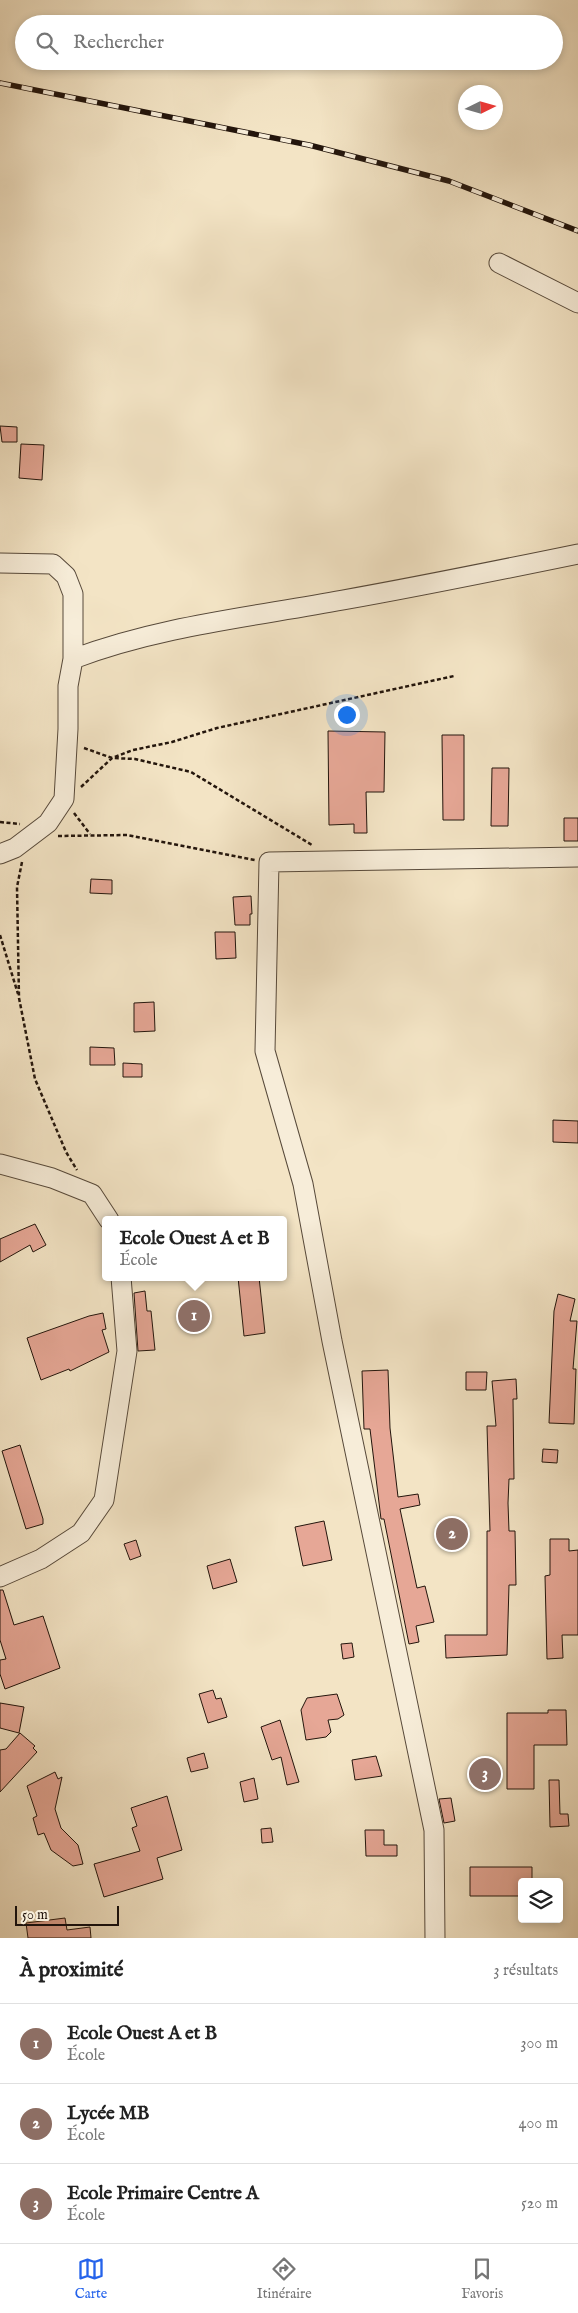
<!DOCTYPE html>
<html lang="fr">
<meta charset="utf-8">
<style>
:root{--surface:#fff;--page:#f6f6f6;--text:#222;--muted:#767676;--line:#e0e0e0;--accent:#2563eb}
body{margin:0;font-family:"IM FELL English",serif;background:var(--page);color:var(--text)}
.controls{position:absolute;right:15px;bottom:15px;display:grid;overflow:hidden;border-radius:5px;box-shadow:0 2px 8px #0003}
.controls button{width:45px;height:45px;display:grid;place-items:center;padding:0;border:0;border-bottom:1px solid var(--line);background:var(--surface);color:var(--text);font:25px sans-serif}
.compass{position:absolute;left:458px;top:85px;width:45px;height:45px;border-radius:50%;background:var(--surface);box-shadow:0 2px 8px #0003;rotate:85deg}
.scale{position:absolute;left:15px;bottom:12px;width:104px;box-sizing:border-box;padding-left:5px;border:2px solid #23150c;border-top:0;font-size:14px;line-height:18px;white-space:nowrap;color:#23150c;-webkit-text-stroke:4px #f7edd9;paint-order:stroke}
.you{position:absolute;left:346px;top:714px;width:18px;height:18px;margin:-12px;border:4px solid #fff;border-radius:50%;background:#1a73e8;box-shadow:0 0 0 8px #1a73e833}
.badge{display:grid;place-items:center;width:32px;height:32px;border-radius:50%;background:var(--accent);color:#fff;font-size:16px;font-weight:700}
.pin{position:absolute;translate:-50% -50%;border:2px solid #fff;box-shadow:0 1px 5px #0006}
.popup{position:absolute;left:102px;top:1216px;width:185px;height:65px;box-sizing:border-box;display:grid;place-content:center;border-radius:5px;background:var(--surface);filter:drop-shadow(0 1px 4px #0005);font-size:16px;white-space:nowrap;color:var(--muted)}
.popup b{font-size:19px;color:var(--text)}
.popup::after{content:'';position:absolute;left:50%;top:100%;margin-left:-10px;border:10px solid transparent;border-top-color:var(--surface)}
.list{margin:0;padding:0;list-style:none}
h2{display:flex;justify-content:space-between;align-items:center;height:65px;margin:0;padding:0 20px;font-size:21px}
h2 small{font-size:16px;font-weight:400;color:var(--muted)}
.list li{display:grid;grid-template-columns:32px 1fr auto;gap:15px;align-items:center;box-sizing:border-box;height:80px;padding:0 20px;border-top:1px solid var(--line)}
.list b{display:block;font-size:19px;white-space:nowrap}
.list p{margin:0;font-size:16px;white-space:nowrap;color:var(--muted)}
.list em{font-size:16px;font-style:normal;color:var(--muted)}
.icon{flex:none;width:28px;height:28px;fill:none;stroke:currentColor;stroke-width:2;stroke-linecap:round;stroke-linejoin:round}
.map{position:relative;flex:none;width:578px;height:1938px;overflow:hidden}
.search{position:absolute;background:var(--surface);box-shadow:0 2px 8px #0003;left:15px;right:15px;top:15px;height:55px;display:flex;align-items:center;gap:12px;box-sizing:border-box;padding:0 18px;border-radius:28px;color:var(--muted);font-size:19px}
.sheet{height:305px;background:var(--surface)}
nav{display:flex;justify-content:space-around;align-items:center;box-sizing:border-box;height:70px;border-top:1px solid var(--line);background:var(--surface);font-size:14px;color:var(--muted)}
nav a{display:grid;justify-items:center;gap:2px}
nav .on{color:var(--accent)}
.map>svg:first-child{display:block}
.building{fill:#e6a796;stroke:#23150c}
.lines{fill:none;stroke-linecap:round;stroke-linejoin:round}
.minor-casing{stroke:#57493a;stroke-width:21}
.path{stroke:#23150c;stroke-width:2.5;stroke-dasharray:4 2.5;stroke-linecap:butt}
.minor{stroke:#f7edd9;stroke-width:19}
.rail-casing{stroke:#23150c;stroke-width:5.5}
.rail{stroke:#f7edd9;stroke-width:4;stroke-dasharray:11;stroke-linecap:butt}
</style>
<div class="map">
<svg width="578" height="1938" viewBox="0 0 578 1938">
<rect width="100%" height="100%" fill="#f3e4c5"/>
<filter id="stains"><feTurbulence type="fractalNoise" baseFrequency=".004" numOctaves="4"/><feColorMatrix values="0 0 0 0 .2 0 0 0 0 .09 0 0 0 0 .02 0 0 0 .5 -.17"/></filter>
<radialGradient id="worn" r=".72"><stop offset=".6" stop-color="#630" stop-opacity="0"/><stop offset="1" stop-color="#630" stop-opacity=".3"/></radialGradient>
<path class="building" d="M0,426L17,427V442H2Z
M21,444L44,445L42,480L19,478Z
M328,731L385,732L384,792H366L367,833H354V824L329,825Z
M442,735H464V820H443Z
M492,768H509L508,826H491Z
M564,818H578V841H564Z
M91,879L112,880V894L90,893Z
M251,896L252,914H250V925H235L233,897Z
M215,932H235L236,958L216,959Z
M154,1002L155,1031L134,1032V1003Z
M90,1047L114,1048L115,1065H90Z
M123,1063L142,1064V1077H123Z
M553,1120L578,1121V1143L553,1142Z
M35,1224L46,1245L33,1252L30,1245L0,1262V1239Z
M238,1277H259L265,1333L244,1336Z
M145,1291L147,1311H151L155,1350L138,1351L134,1293Z
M558,1294L575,1299L570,1321H577L573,1369H576L574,1424L549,1423L554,1311Z
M103,1313L106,1329L102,1330L109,1352L70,1371L69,1369L41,1380L27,1338L89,1316Z
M388,1370L390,1428L398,1497L418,1494L420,1505L400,1509L417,1588L425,1586L434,1622L416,1626L419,1642L409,1644L384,1519H381L370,1429H364L362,1371Z
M466,1372H487L486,1390H466Z
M516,1379L517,1399H513L514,1479H509L508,1503L509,1531H515L516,1585H509L507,1655L446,1658L445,1635H487V1531H490L487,1426H496L492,1381Z
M20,1445L43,1519V1524L26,1529L2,1451Z
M543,1449L558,1450L557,1463L542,1462Z
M324,1521L332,1560L303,1566L295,1527Z
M550,1539H569V1551L578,1550V1635H562L563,1658L547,1659L545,1576L550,1575Z
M136,1540L141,1556L130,1560L124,1544Z
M230,1559L237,1582L213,1589L207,1566Z
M0,1590H3L14,1625L43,1616L60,1668L5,1689L0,1674V1660L6,1659L0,1640Z
M352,1643L354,1657L343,1659L341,1644Z
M213,1690L216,1699L221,1698L227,1717L208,1723L199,1694Z
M337,1694L344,1715L338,1719L328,1720L331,1732L326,1737L306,1740L301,1710L307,1698Z
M0,1703L24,1707L19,1733L0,1728Z
M548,1710H566L567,1745H534V1789H507V1713H548Z
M280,1720L299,1782L287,1785L281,1757L272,1760L261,1727Z
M20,1733L35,1746L33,1748L37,1752L0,1792V1750L6,1749Z
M204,1753L208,1768L191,1772L187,1758Z
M376,1756L382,1776L355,1780L352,1760Z
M55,1772L58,1779L62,1777L55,1809L61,1828L78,1845L83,1864L73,1866L51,1850L44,1833L38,1835L33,1818L37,1816L27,1786Z
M254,1778L258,1799L244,1802L240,1782Z
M549,1780H559L560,1814H568L569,1826L550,1827Z
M167,1796L182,1850L157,1858L163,1879L104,1897L94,1864L140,1851L132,1828L137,1826L131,1808Z
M451,1798L455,1821L444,1823L439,1799Z
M271,1828L273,1842L262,1843L261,1829Z
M365,1830H384V1845H397V1856H366Z
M470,1867H532V1882H522V1896H470Z
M65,1918L67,1930L90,1927L91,1938H28L26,1923Z"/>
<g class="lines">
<defs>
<path id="minor" d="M499,263L578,303
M0,563L53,564L66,576L73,594V659L68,686V729L64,799L48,823L15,848L0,854
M73,659C160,626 252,617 343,600C422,586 500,570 578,554
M0,1164L52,1178L92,1194L109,1220
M0,1577L41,1559L81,1533L104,1500L127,1351L121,1277
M435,1938L434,1830L332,1341L303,1184L265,1051L269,862L578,857"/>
</defs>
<use href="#minor" class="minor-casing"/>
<path class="path" d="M84,748L112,758L135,759L191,772L312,845
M81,787L112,758L133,750L172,742L217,728L454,676
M74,813L90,834
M0,822L20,824
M58,836L127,835L255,860
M22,862L17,887L19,998L35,1079L66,1152L77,1170
M0,935L18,994"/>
<use href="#minor" class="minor"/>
<defs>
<path id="rail" d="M0,83L309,145L449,181L578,231"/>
</defs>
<use href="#rail" class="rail-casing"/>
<use href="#rail" class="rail"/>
</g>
<rect width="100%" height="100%" filter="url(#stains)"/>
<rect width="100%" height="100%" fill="url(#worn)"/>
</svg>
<div class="controls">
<button><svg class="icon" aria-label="layers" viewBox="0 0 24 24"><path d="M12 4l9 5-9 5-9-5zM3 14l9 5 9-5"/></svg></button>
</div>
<svg class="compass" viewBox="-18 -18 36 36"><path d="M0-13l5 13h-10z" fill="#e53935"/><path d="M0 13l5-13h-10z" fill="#767676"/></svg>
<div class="scale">50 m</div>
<div class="you"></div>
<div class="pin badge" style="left:194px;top:1316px;background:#8d6e63">1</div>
<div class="popup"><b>Ecole Ouest A et B</b>École</div>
<div class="pin badge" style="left:452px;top:1534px;background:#8d6e63">2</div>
<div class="pin badge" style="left:485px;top:1774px;background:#8d6e63">3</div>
<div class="search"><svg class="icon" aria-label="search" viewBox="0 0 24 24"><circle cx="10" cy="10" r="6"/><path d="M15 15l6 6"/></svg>Rechercher</div>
</div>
<section class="sheet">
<h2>À proximité<small>3 résultats</small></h2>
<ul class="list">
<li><span class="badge" style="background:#8d6e63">1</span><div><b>Ecole Ouest A et B</b><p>École</p></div><em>300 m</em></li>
<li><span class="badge" style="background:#8d6e63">2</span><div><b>Lycée MB</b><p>École</p></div><em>400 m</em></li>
<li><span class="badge" style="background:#8d6e63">3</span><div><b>Ecole Primaire Centre A</b><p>École</p></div><em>520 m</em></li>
</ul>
</section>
<nav>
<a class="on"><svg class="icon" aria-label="map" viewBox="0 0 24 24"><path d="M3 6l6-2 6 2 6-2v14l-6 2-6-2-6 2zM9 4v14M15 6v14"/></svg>Carte</a>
<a><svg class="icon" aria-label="directions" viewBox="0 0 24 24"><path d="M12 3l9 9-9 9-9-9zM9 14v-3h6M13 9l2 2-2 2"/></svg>Itinéraire</a>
<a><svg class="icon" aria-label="saved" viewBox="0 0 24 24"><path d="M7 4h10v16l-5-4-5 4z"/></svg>Favoris</a>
</nav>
